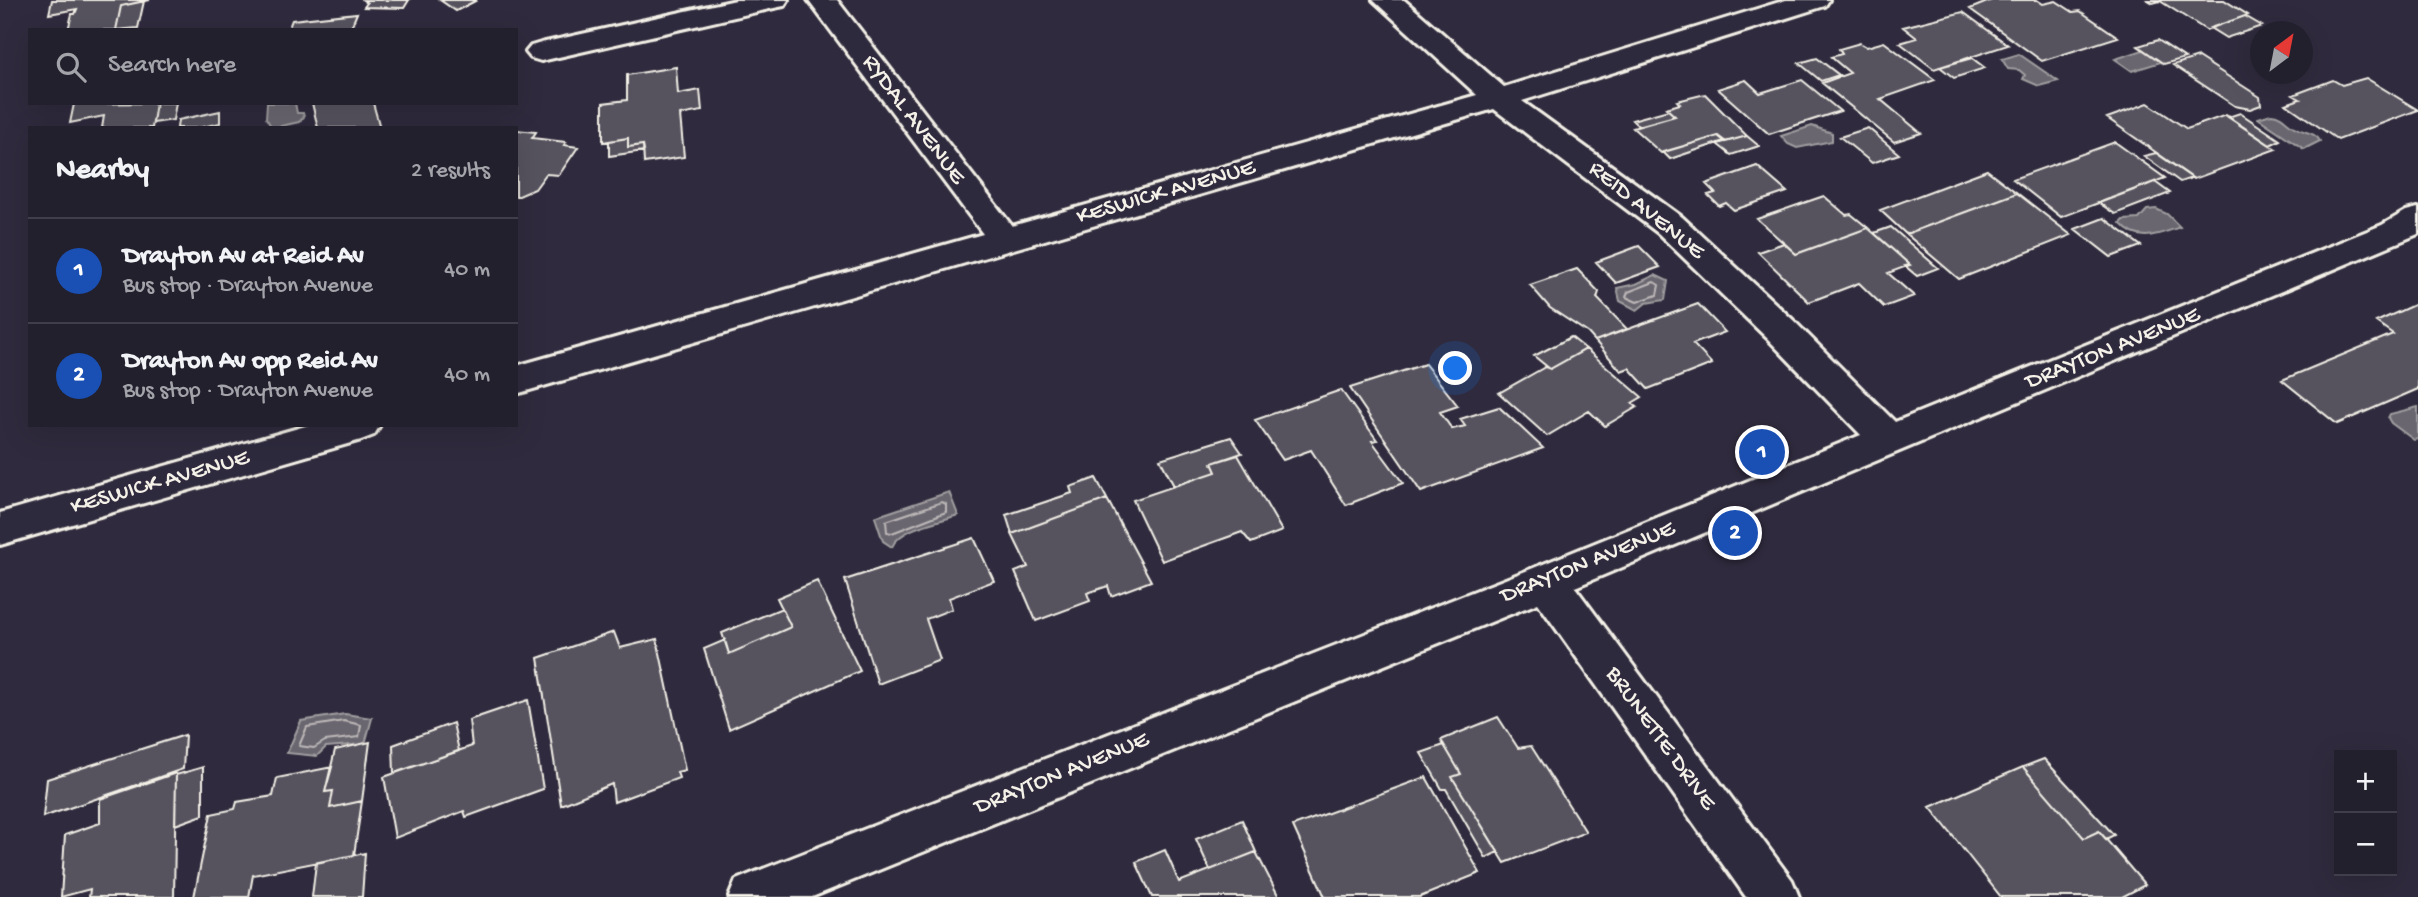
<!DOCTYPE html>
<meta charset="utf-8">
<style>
:root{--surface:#23202e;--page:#2b2836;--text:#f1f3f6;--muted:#a3a3aa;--line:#403e4a;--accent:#ffd166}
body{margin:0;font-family:"Gochi Hand",sans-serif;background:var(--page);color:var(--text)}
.controls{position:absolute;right:21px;bottom:21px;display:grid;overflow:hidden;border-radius:0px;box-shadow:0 7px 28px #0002}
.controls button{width:63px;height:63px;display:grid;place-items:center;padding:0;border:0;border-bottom:2px solid var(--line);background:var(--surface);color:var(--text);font:35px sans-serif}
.compass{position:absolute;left:2250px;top:21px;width:63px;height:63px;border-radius:50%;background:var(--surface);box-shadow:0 7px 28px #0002;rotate:32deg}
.you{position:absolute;left:1456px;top:369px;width:24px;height:24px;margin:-18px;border:5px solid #fff;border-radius:50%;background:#1a73e8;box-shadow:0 0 0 10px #1a73e833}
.badge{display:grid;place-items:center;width:46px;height:46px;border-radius:50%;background:var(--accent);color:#fff;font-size:23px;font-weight:700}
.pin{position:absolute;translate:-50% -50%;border:4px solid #fff;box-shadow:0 2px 7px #0006}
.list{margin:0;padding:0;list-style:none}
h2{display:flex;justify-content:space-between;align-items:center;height:91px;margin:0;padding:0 28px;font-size:30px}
h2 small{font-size:23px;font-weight:400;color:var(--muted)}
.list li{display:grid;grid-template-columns:46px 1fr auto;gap:21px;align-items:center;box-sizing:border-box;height:105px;padding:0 28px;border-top:2px solid var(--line)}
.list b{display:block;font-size:26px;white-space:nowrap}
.list p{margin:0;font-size:23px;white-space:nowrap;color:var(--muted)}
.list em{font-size:23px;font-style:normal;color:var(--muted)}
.icon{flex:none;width:38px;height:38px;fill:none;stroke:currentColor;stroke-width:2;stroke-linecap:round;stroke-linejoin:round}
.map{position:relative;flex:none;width:2418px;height:897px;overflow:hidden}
.search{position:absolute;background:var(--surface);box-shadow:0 7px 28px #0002;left:28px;top:28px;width:490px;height:77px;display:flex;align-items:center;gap:18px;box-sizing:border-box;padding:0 24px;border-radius:0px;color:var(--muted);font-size:26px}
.panel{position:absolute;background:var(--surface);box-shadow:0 7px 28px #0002;left:28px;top:126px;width:490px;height:301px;border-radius:0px}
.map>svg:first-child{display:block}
.water{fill:#6a6670;stroke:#a19ea0;stroke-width:2}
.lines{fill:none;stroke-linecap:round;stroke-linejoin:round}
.shore{stroke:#bdb9b8;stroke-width:2}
.building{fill:#56525f;stroke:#f4f1e8;stroke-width:2}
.minor-casing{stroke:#f4f1e8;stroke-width:6}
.minor{fill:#2f2a3d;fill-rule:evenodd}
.labels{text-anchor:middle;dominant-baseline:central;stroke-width:5;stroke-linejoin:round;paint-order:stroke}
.street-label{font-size:24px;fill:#f4f1e8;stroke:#2f2a3d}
</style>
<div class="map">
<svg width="2418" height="897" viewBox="0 0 2418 897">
<rect width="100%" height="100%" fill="#2f2a3d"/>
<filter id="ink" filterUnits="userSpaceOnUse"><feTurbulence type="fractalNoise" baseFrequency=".0143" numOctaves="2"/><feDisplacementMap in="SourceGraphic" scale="14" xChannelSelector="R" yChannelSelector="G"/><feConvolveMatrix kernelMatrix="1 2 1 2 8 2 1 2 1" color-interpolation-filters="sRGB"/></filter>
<g filter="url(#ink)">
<path class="water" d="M2143,50L2161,62L2132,71L2115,59Z
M2019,54L2058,81L2039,86L2023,79L2025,75L2019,70L2008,69L2002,59Z
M267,103H295L297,113H303L304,117L299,122L272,128L266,118Z
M2271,114C2284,115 2285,123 2296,128C2305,133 2315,132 2320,141L2304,149L2258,118Z
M1812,126L1832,133V141L1797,148L1788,144L1781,136Z
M2156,209L2167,214L2180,227C2157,235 2138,244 2120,223L2123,220L2139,219L2147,210Z
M1655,275L1668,281L1665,300L1646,303L1637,310L1620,301L1617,288L1636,284Z
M2418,407V439L2414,440L2391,423L2388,418L2390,414Z
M949,492L958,515C939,522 900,527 892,547L883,541L875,517Z
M345,714L372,718L365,744L326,747L317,756L287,753L301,721Z"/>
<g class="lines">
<path class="shore" d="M1654,282L1659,285L1657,295L1637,302L1626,297L1628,292Z
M942,502L946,504V512L892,533L887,532L886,521Z
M344,721L361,725L359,737L325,741L314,748L299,746L307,727Z"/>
</g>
<path class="building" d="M52,0H150L121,6L116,30H68L72,14H75L77,9L49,14Z
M363,0H409L404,8L364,7L367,3Z
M440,0H477L456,11Z
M1992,0H2037L2043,4L2056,1L2073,12L2080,11L2118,37L2042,61L1970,9Z
M2148,0H2224L2248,15L2206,30L2160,1L2153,3Z
M144,1L138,28L116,30L121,6Z
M1963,12L2008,45L1934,69L1900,43L1917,38L1903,27Z
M357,13L350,30H288L292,20Z
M2245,16L2262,26L2226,38L2210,28Z
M2158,40L2185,58L2164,64L2138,46Z
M1884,42L1935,80L1880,99L1921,133L1894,142L1822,83L1850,73L1831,57L1842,54L1839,49L1860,43L1867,47Z
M2198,57L2260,97L2261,105L2250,109L2235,106L2173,65Z
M1817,58L1839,75L1821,81L1799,63Z
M1972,58L1985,68L1954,78L1940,67Z
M676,67L678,94L700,90L702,111L680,115L684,157L644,163L643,145L628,147V138L603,142V103L627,100V75Z
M2366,78L2418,110L2338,140L2286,104L2300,99L2293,95L2333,80L2342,85Z
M1746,80L1760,93L1802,80L1840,111L1769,134L1718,89Z
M1705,94L1747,136L1726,142L1718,136L1661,153L1633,128L1675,116L1666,108L1680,104L1677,101Z
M156,103H176L173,120L153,123Z
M156,103L152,128H102L104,116L70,123L74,104Z
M312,103H373L380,128H318Z
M2148,103L2187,129L2226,115L2276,149L2194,179L2107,118Z
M1668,110L1675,116L1638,126L1632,120Z
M220,111V123L198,128H177L178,120Z
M2240,113L2280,140L2270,145L2228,117Z
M1868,128L1899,154L1872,163L1840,137Z
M516,130L536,132L532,138L566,142L564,145L578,147L559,175L546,174L535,189L519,196H516Z
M1718,136L1724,141L1670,159L1663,152Z
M1747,136L1759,146L1731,155L1717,144Z
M628,138V147L643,145L644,151L609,156V141Z
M2115,142L2165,178L2061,217L2013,179Z
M2156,153L2192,178L2180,182L2144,156Z
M1757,166L1787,192L1734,210L1726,203L1719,206L1708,195L1715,193L1706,184Z
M1987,170L2017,193L1906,234L1880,210Z
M2155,182L2170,193L2115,214L2099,203Z
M2017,193L2071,235L1959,279L1906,234Z
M1824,196L1846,215L1851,214L1868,228L1796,254L1757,219Z
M2104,218L2141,246L2111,257L2075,229Z
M1891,227L1938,268L1917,276L1905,266L1910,265L1874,233Z
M1868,228L1910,265L1888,273L1914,296L1884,307L1859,283L1809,302L1758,252L1784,243L1796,254Z
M1639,246L1660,267L1616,283L1596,262Z
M1577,269L1599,292L1597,298L1627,329L1595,341L1588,333L1550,308L1530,285Z
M2418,303V389L2337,424L2282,380L2393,334L2376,322Z
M1698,304L1725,332L1693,344L1712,364L1648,389L1629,368L1621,371L1595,341Z
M1571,337L1586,349L1550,369L1534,356Z
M1586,349L1642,397L1632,403L1637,407L1605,426L1589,411L1547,436L1499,393L1545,367L1550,369Z
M1425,364L1458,406L1440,412L1452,429L1465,426L1460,419L1499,407L1543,448L1421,492L1350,388Z
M1341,390L1377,440L1372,441L1403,483L1346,505L1311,450L1283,460L1255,420Z
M1231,437L1242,453L1212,463L1216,472L1174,486L1160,459Z
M1238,455L1282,531L1251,543L1242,532L1162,561L1133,500L1216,472L1212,463Z
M1096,478L1107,499L1012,534L1006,515L1072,493L1070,487Z
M1107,499L1151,581L1111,596L1108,586L1087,593L1090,601L1036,621L1015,572L1028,567L1012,534Z
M974,538L994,581L949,598L952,609L926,619L940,660L878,684L845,580Z
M817,581L860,671L729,729L704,649L725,640L729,654L791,627L777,598Z
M782,608L791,627L729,654L722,633Z
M614,632L620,648L657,639L685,770L677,772L679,778L614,802L612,784L561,805L538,658Z
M528,700L543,789L466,817L464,811L395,838L384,777L472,746L469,720Z
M1498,717L1518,748L1531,746L1586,832L1505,863L1452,777L1461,774L1441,740Z
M453,723L459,751L394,773L393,745Z
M185,735L183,769L43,817L47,779Z
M370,742L362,801L330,808L333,791L325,792L335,750Z
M1444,745L1461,774L1452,777L1498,852L1486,858L1446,789H1442L1421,753Z
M2044,759L2114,835L2106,839L2099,831L2084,838L2023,767Z
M203,767V815L175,825L176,775Z
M332,767L325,792L333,791L330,808L362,801L354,855L253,875L249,897H194L211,814L235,809L237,802L273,796L277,778Z
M2023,767L2084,838L2099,831L2145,885L2122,897H2001L1930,807Z
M176,773L174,897H89L90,889L61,897L65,835L100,823V799Z
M1426,777L1480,873L1420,897H1325L1293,826Z
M1242,820L1256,852L1210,870L1196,839Z
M1165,850L1179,882L1256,852L1279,897H1152L1136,862Z
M365,853L362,897H312L316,863Z"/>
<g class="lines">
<defs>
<path id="minor" d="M736,0H788L784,6L774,8L541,61L531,58L526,52L531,46L541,43Z
M808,0H837L1012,226L1477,95L1373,0H1404L1504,87L1786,0H1829L1825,6L1522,101L1682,217L1793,320L1895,422L2382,225L2406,211L2418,208V234L1575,587L1792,880L1799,897H1746L1538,603L812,897H729L736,880L753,873L1531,569L1861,435L1767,338L1658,233L1494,109L516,394V366L983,234Z
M309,425H380L374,435L361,440L0,545V513Z"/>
</defs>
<use href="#minor" class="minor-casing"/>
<use href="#minor" class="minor"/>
</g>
</g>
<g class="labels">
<g class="street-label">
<text transform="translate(913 120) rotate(53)">RYDAL AVENUE</text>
<text transform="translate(1166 193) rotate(-16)">KESWICK AVENUE</text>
<text transform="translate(1646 211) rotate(39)">REID AVENUE</text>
<text transform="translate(2113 349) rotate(-22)">DRAYTON AVENUE</text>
<text transform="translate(160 483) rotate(-16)">KESWICK AVENUE</text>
<text transform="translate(1588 563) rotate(-22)">DRAYTON AVENUE</text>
<text transform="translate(1660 739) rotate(54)">BRUNETTE DRIVE</text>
<text transform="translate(1062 774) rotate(-22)">DRAYTON AVENUE</text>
</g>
</g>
</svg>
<div class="controls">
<button>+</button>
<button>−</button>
</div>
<svg class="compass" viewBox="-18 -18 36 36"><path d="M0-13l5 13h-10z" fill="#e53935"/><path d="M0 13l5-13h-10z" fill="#a3a3aa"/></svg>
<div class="you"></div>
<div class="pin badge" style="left:1762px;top:452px;background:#1a4fb4">1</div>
<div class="pin badge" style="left:1735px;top:533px;background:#1a4fb4">2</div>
<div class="search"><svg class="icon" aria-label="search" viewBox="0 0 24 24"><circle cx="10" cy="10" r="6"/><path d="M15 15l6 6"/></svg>Search here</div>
<section class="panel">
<h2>Nearby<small>2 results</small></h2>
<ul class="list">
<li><span class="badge" style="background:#1a4fb4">1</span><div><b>Drayton Av at Reid Av</b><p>Bus stop · Drayton Avenue</p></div><em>40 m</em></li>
<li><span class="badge" style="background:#1a4fb4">2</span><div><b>Drayton Av opp Reid Av</b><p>Bus stop · Drayton Avenue</p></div><em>40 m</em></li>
</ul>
</section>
</div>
